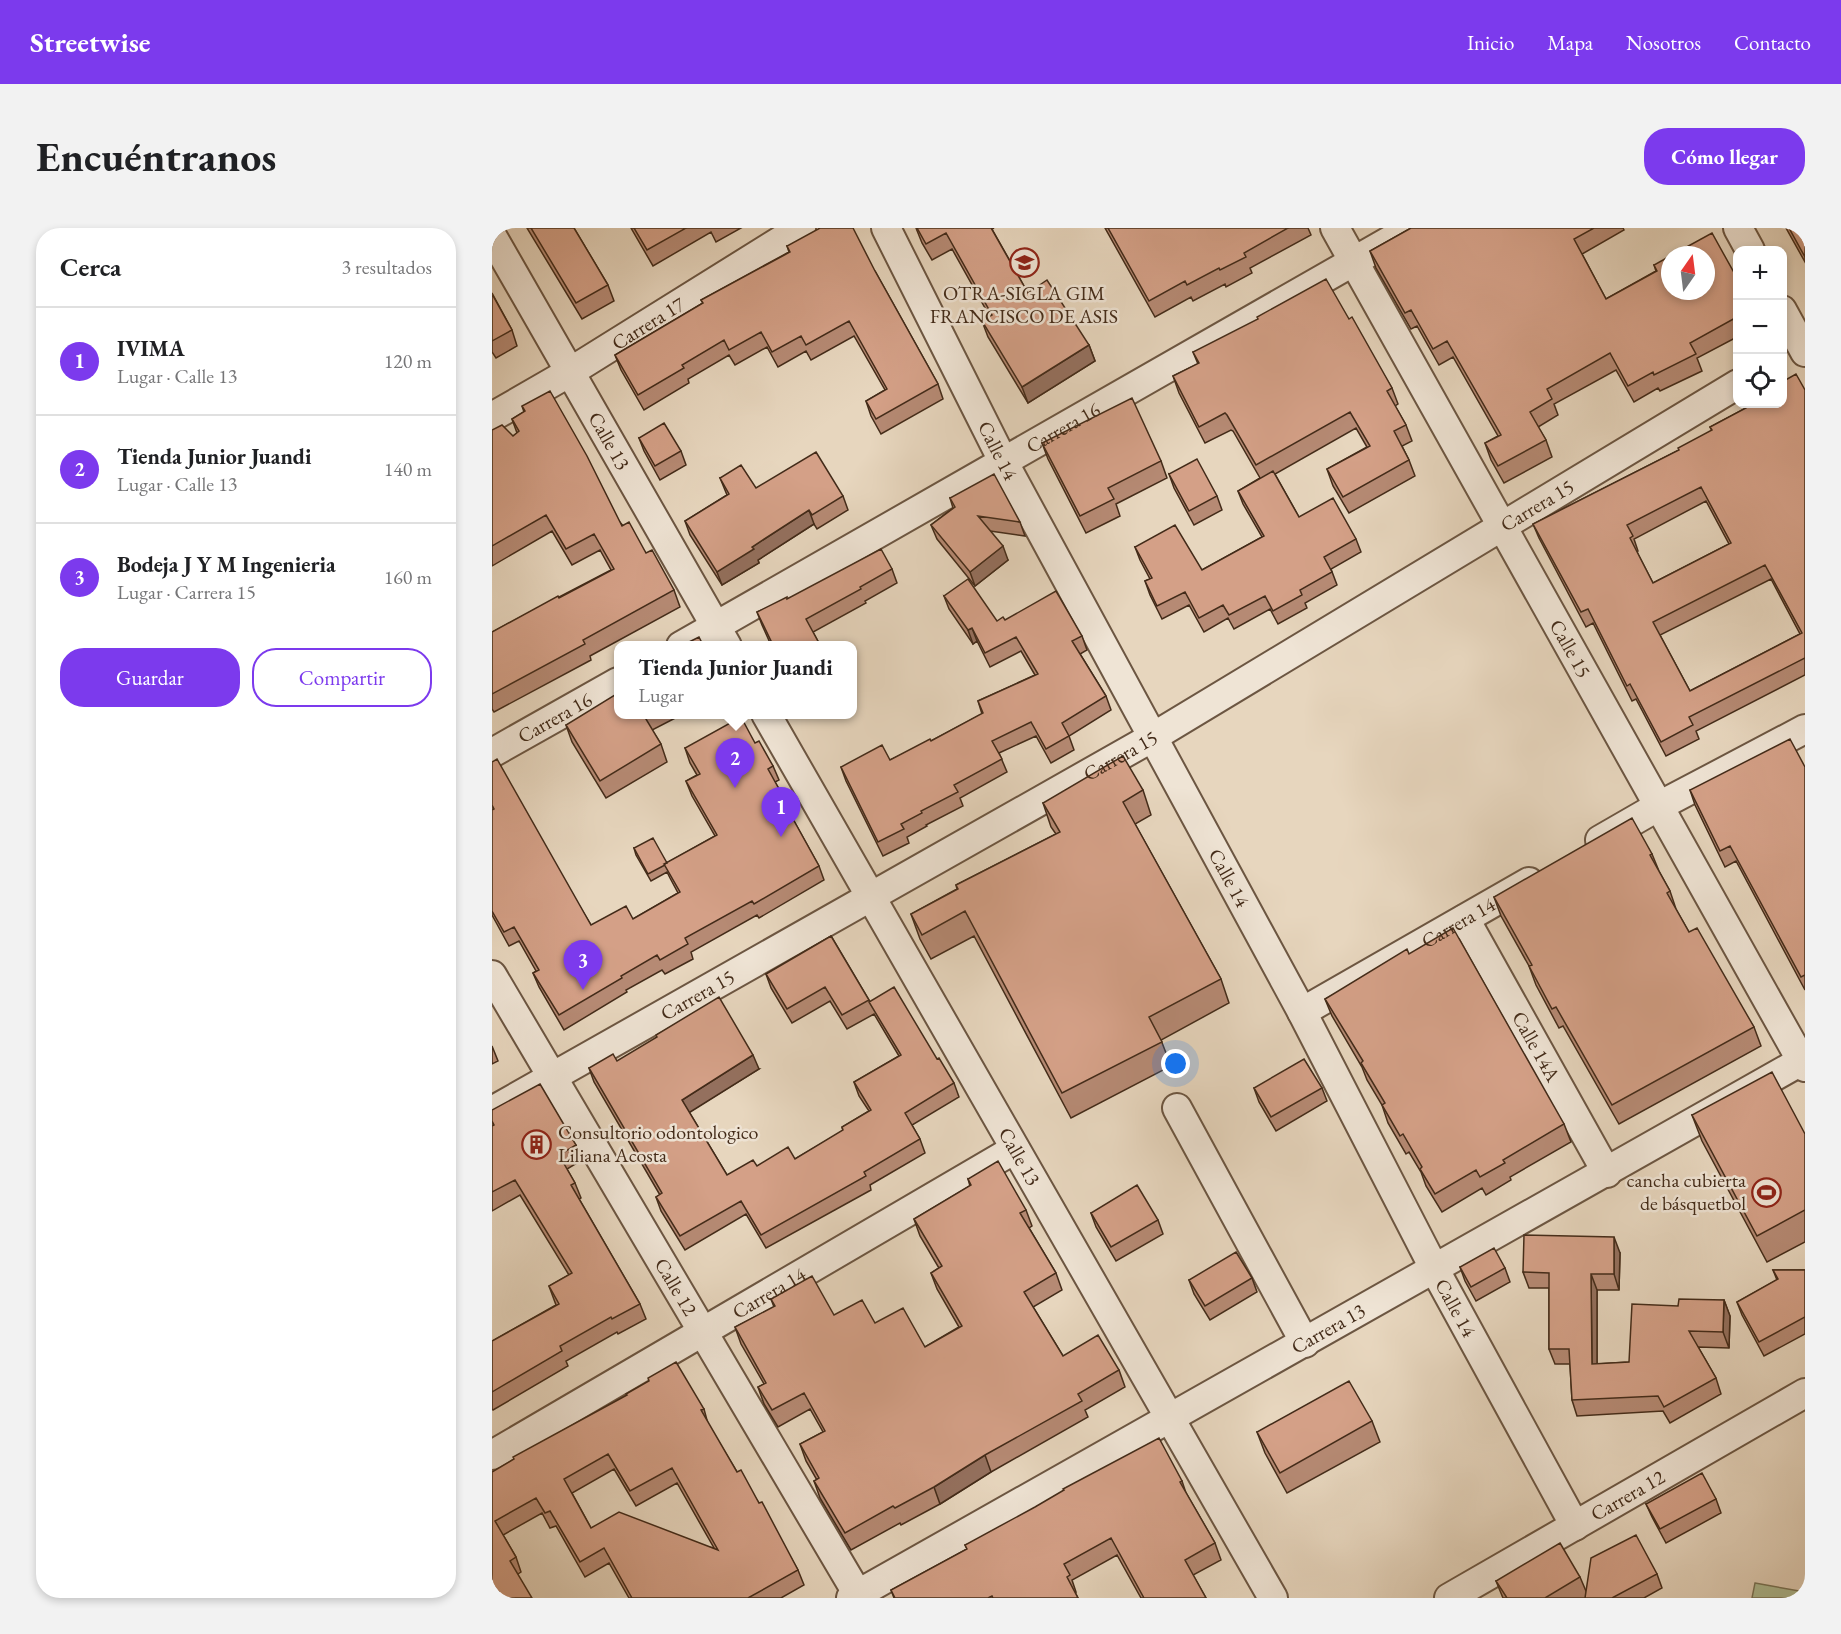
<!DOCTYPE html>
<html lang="es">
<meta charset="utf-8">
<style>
:root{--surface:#fff;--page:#f2f2f2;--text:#202124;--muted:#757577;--line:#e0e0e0;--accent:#7c3aed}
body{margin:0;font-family:"EB Garamond",serif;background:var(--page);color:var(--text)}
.controls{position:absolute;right:18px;top:18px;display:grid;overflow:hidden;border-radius:12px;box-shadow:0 3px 9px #0003}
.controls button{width:54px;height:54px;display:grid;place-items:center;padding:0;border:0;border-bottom:2px solid var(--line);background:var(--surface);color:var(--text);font:30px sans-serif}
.compass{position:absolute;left:1169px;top:18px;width:54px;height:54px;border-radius:50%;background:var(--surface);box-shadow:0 3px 9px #0003;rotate:14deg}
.you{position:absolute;left:684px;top:836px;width:21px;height:21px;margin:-15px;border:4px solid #fff;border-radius:50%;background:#1a73e8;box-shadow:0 0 0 9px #1a73e833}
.badge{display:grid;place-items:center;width:39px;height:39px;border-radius:50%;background:var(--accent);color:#fff;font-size:20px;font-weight:700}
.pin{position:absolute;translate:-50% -50px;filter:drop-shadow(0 2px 3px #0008)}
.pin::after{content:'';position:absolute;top:32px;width:21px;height:18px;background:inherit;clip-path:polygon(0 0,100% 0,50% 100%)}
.popup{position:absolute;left:122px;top:413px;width:243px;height:78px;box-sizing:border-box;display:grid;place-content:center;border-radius:12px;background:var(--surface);filter:drop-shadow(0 2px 4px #0005);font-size:20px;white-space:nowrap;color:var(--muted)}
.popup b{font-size:22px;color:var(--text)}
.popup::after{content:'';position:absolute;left:50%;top:100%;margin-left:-12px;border:12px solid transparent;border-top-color:var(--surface)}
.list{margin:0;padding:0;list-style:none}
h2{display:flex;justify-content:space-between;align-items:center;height:78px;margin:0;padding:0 24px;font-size:26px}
h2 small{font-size:20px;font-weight:400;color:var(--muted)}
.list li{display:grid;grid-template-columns:39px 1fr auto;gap:18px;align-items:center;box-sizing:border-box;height:108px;padding:0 24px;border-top:2px solid var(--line)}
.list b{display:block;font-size:22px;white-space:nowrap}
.list p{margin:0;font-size:20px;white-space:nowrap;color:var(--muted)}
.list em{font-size:20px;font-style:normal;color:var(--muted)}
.actions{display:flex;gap:12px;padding:18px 24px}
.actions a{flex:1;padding:14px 0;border:2px solid var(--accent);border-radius:24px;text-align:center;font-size:21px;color:var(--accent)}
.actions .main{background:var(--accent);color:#fff}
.icon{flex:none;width:33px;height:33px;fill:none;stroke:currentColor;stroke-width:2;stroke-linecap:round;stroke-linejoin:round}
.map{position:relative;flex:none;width:1313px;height:1370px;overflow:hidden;border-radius:24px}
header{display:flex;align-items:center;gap:36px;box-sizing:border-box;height:84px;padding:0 30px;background:var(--accent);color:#fff}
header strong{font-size:28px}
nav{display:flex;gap:33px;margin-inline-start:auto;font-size:21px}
.intro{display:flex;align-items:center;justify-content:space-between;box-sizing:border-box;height:144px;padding:0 36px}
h1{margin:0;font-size:42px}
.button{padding:15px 27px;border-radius:24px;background:var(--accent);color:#fff;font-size:21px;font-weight:700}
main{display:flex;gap:36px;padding:0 36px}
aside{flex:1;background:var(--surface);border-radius:24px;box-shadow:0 3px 9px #0003}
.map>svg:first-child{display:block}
.green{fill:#afbf96;stroke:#797558;stroke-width:1.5}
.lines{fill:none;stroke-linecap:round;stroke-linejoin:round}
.minor-casing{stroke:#6c5642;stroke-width:32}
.minor{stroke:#efe4d5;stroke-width:28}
.wall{fill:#b68a74;stroke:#432b19;stroke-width:1.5;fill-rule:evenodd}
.shaded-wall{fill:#94705e;stroke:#432b19;stroke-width:1.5}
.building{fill:#d4a087;stroke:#432b19;stroke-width:1.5;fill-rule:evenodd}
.labels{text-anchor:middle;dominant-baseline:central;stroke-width:5;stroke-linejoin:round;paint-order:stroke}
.poi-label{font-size:20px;fill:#432b19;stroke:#efe4d5}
.street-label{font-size:20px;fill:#432b19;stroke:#efe4d5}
</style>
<header>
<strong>Streetwise</strong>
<nav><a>Inicio</a><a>Mapa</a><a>Nosotros</a><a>Contacto</a></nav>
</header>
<div class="intro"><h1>Encuéntranos</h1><a class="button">Cómo llegar</a></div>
<main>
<aside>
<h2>Cerca<small>3 resultados</small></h2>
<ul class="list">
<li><span class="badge">1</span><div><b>IVIMA</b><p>Lugar · Calle 13</p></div><em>120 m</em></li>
<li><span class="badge">2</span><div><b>Tienda Junior Juandi</b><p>Lugar · Calle 13</p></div><em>140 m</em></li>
<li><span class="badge">3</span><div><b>Bodeja J Y M Ingenieria</b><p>Lugar · Carrera 15</p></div><em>160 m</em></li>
</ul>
<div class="actions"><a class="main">Guardar</a><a>Compartir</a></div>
</aside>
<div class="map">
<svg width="1313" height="1370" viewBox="0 0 1313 1370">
<rect width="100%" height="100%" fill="#e7d6be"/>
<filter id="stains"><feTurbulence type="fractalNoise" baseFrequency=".00333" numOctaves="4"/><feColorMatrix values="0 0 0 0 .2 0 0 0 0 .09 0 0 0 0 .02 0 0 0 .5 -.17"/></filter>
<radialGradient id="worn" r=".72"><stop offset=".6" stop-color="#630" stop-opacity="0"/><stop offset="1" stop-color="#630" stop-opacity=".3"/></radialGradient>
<path class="green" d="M1263,1355L1313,1364V1370H1260Z"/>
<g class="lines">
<defs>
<g id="minor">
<path id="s1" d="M394,0L512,235L810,784L943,1042L1083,1298"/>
<path id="s2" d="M843,0L1313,839"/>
<path d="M1246,0L1258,22"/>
<path id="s3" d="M0,8L235,418"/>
<path d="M1290,82L1313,124"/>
<path id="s4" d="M0,189L78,144L309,0"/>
<path id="s5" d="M189,418L920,0"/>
<path id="s6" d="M274,486L781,1370"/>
<path id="s7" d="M0,525L126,454"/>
<path d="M1108,612L1167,578L1313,501"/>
<path id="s8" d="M973,691L1115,945"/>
<path id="s9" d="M0,747L368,1370"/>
<path id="s10" d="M810,784L1037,654"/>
<path d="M685,880L813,1115"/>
<path id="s11" d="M0,883L661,509L1246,156"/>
<path id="s12" d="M0,1227L523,921"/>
<path id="s13" d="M359,1370L1313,831"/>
<path id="s14" d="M957,1370L1313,1165"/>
</g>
</defs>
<use href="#minor" class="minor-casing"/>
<use href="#minor" class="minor"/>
</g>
<path class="wall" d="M35,0H82L116,57L122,73L90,91Z
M139,0H249L224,14L219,4L161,38Z
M424,0H502L500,1L536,65L597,117L603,133L536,175L496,109L490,93L498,89L460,21L440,32L430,15Z
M613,0H816L819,7L758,40L760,45L734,59L733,56L701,73L699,69L663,89Z
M919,0H1131L1132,2L1090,26L1114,71L1164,43L1162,37L1245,50V109L1205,130L1210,143L1168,163L1166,160L1142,174L1124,142L1062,176L1066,187L1046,199L1054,212L1060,229L1012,255L999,232L993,215L1006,208L961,129L947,137L925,98L919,101L884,40L878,23Z
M1294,0H1313V34Z
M295,18L383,43L446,156L451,171L389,206L379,188L374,173L393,162L362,108L319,132L314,123L286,139L275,119L243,137L237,127L196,151L197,155L152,182L129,142L123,127L211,75L209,72L297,24Z
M0,65L20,102L25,118L4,130L0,124Z
M857,91L900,160L906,176L903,178L914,197L920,213L910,218L917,232L923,248L857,285L841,258L835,241L875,219L864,200L783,246L807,289L864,311L869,324L839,341L845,357L813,375L815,380L786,396L778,381L742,401L736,390L712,404L697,377L670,391L658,367L653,353L658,351L648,332L643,319L710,342L770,309L751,276L746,263L768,250L741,203L739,202L713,215L687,165L681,148L706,136L701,124Z
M1313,162V447L1204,503L1207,511L1174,528L1144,471L1140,473L1101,395L1094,399L1047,310L1041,296L1187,222L1220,203L1218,199L1254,180L1252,176ZM1214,273L1237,316L1161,355L1145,324L1146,323L1142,311ZM1279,351L1308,406L1198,463L1168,407Z
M30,178L154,325L182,362L188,379L98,428L99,432L2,484L0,481V404L119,342L108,322L80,337L60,303L0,338V202L21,208L25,205L20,191L32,184Z
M147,210L189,223L194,237L168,252L152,223Z
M550,215L669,233L675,250L624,276L628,288L594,305L556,231Z
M677,246L725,268L730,282L702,297L682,260Z
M228,250L264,260L351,268L356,282L325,301L322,296L266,332L267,335L230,357L198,307L193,293L235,267Z
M458,270L528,294L533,308L498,303L516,332L483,358L445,311L439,297L461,280Z
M400,341L405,355L373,373L374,375L321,404L328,417H279L270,397L265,384L295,371Z
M452,368L505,393L513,392L590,408L595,422L588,426L614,468L619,482L577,508L582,522L559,535L544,508L507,525L515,544L468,570L471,578L434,597L435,598L415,609L417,615L391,628L354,553L349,539L398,532L439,513L490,486L486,473L543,447L529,423L498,439L485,413L481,416L457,381Z
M126,486H191L160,502L169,516L175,534L114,570L80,514L74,497Z
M263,515L281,538L287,552L283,554L292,570L297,584L327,638L332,652L267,690L265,687L199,724L201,731L173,746L170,742L134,762L135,764L72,802L47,759L41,745L44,743L27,713L17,718L0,687V534L99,697L141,691L186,665L178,650L175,644L159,653L144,627L142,620L175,635L223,608L200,568L194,553L205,547L198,535L193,520Z
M1313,539V762L1244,633L1233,639L1203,577L1198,562Z
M651,562L659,587L643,596L729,751L737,775L669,812L679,838L579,890L482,708L439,731L428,711L419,686L465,661L464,657L564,606L559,599L551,575Z
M1160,626L1167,643L1178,663L1184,681L1197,704L1262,799L1269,818L1127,896L1071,798L1067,800L1044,757L1037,738L1009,688L1002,669Z
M339,708L378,774L445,831L462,855L467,869L420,897L428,911L433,925L378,957L379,962L274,1020L254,986L193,1022L169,983L164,969L168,967L102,854L97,840L267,841L197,884L235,947L265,938L303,931L351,903L350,899L377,883L367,868L362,854L407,828L382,786L355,801L338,773L300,795L279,760L274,746Z
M917,726L1072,896L1079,914L1018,949L1019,952L994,967L990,960L950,984L934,958L929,944L917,924L914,926L896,895L890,877L875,852L870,839L840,788L833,771Z
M0,818L6,833L0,836Z
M762,860H830L835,873L784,903L767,874Z
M0,882L84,917L90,932L75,941L83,955L89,970L87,971L148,1076L154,1091L126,1106L125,1104L74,1133L76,1138L1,1182L0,1181V1113L64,1077L57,1058L77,1047L28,967L0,983Z
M1200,887L1313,906V1014L1275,1034L1210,913Z
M476,951L534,982L540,998L537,1000L564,1045L570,1062L541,1079L571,1128L627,1142L633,1159L593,1182L596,1189L499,1244L448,1276L409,1297L408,1295L359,1322L328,1270L322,1253L325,1252L314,1233L308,1216L331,1204L318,1181L286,1199L272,1176L266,1159L272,1156L249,1116L243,1099L282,1079L279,1071L342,1087L383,1095L433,1119L467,1099L445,1061L439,1045L447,1040L428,1008L422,991L478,958Z
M599,985L666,992L671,1006L624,1033L604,999Z
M1128,1025L1127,1062H1105V1136L1137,1134L1186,1078L1232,1072L1238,1088L1237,1120L1206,1119L1224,1150L1229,1166L1178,1195L1171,1183L1085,1188L1080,1172L1078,1136H1063L1057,1121V1060H1037L1031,1044Z
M968,1039L1013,1040L1018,1054L984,1073L973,1053Z
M1281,1042H1313V1106L1272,1128L1250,1087L1245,1074L1285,1052Z
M760,1050L765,1064L718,1092L702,1066L697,1052Z
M212,1181L216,1196L245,1244L267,1275L306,1342L312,1357L289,1370H137L117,1335L93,1349L64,1298L58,1300L50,1285L11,1307L24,1329L29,1344L26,1346L0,1370V1244ZM122,1241L144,1278L185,1255L222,1320L99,1300L80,1265Z
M880,1193L888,1214L795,1265L773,1225L765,1204Z
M690,1253L694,1265L723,1315L729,1332L701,1347L714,1370H649L625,1327L580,1352L584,1364H583L586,1370H402L399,1362L475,1321L473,1317Z
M1224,1271L1229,1285L1174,1315L1160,1289L1154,1276Z
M1165,1346L1170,1360L1152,1370H1011L1004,1353L1088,1349L1094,1363Z"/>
<path class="shaded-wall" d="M597,117L603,133L536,175L530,159Z
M317,282L322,296L266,332L267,335L230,357L225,344L260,319Z
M511,318L516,332L483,358L478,344Z
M480,400L485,413L481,416L476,402Z
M261,827L267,841L195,886L190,872Z
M1122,1009L1128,1025L1127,1062L1122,1046Z
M1099,1046L1105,1062V1152L1100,1136Z
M1232,1072L1238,1088L1237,1120L1231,1104Z
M493,1227L499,1244L448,1276L442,1259Z"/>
<path class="building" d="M39,0H82L116,57L84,75Z
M142,0H194L155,22Z
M328,0H361L383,43L446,156L384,191L374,173L395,161L357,93L314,117L309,108L280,124L269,104L237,122L232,112L190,137L192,140L146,167L123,127L211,75L209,72L298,24L295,18Z
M425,0H499L536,65L555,52L597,117L530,159L490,93L500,87L454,5L434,16Z
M616,0H796L752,25L754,29L728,42L727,40L695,57L693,53L657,73Z
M919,0H1102L1082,11L1114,71L1165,43L1162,37L1178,28V63H1214V27H1180L1220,5L1245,50V89L1198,115L1204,126L1162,147L1161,144L1136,158L1118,125L1055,161L1060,171L1038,184L1054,212L1006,238L993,215L1009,207L955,113L941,121L919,82L913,85L878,23Z
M1297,0H1313V29Z
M834,51L857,91L860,89L900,160L895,163L914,197L902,203L917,232L851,269L835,241L878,218L858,184L764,237L735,187L733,185L707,199L681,148L707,135L701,124L766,91L765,89Z
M0,66L20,102L0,113Z
M1304,146L1313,162V430L1197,489L1201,497L1169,514L1138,456L1135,458L1096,381L1089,384L1041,296L1187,222L1186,220L1220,202L1218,199L1254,180L1252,176H1290V154ZM1209,259L1239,315L1161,355L1138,310L1141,308L1135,297ZM1273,337L1310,405L1198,463L1161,394Z
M58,163L95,228L130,298L137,294L154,325L160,322L182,362L91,412L93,416L0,466V404L66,368L67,370L122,341L102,306L74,321L54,287L0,318V202L10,197L21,208L27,203L20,191L33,183L30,178Z
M640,170L669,233L616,260L622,271L588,288L550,215Z
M172,195L189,223L163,238L147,210Z
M324,224L351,268L320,287L317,282L260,319L262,321L225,344L193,293L237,266L228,250L249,237L264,260Z
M705,231L725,268L697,283L677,246Z
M781,243L807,289L841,270L864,311L832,329L840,344L808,362L810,367L781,383L773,368L737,387L731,377L707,390L693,364L665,378L653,353L660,350L643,319L683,297L710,342L772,308L746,263Z
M502,246L528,294L486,288L511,318L478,344L439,297L463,279L458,270Z
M389,321L400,341L368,359L369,361L314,391L328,417H281L265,384L295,369V371Z
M476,351L505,393L511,389L513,392L564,363L590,408L580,413L614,468L570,495L577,508L554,521L539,494L500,513L510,531L462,557L466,564L429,583L430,585L409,596L412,601L386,614L349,539L390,517L398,532L438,511L439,513L491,485L486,473L546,446L524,409L493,425L480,400L476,402L452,368Z
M207,409L211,417H191Z
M126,465V486H151L169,516L108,553L74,497Z
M249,489L263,515L267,513L281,538L276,541L292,570L290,571L327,638L262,676L260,673L193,710L196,716L168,732L165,727L129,748L130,750L67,787L41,745L47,742L22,699L12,704L0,683V582L2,581L0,577V534L5,531L99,697L134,678L141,691L188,664L172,636L225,607L194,553L208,546L193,520Z
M1298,511L1313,539V747L1309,749L1238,618L1228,623L1198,562Z
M631,528L651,562L631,574L729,751L657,789L670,814L570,865L473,683L430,707L419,686L466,661L464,657L568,604L551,575Z
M1140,590L1160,626L1158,627L1178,663L1175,665L1197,704L1205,700L1262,799L1120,877L1064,779L1060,781L1037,738L1040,737L1002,669Z
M161,610L175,635L172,636L173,637L156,646L142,620Z
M961,700L1072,896L1011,932L1013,935L988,949L984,942L943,966L928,941L930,939L911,906L908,908L890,877L893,875L869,835L871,833L833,771L915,721L917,726Z
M339,708L377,772L350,787L333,759L295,781L274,746Z
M402,759L445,831L447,830L462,855L413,885L428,911L372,944L374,948L269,1007L249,973L188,1008L164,969L170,965L97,840L121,826L125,833L165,809L164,807L227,769L261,827L190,872L235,947L261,932L265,938L296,919L303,931L351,902L350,899L379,882L362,854L409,827L377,774Z
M812,831L830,860L779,889L762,860Z
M1280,844L1313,906V982L1265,1008L1200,887Z
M48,856L84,917L67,927L83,955L79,957L148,1076L120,1091L119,1089L68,1118L70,1123L0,1164V1113L67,1076L57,1058L80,1045L23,952L0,964V898L2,897L0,893V882Z
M506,933L534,982L528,985L564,1045L532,1064L571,1128L606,1107L627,1142L586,1166L590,1173L493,1227L442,1259L403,1280L401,1278L353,1305L322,1253L327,1250L308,1216L333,1203L312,1165L280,1182L266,1159L274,1155L243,1099L283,1078L279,1071L320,1048L342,1087L370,1072L383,1095L411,1080L433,1119L470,1098L439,1045L450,1038L422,991L479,957L476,951Z
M645,957L666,992L619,1019L599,985Z
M1032,1007L1122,1009V1046H1099L1100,1136L1137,1134L1140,1076L1186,1078L1187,1071L1232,1072L1231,1104L1197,1103L1224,1150L1172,1179L1166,1168L1080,1172L1077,1121H1057V1045L1031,1044Z
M1002,1020L1013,1040L979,1059L968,1039Z
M744,1024L760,1050L713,1078L697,1052Z
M1281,1042H1313V1089L1267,1114L1245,1074L1286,1051Z
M184,1134L212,1181L209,1182L245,1244L249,1242L267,1275L270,1274L306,1342L256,1370H140L112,1320L88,1334L58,1283L53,1285L44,1270L3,1293L24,1329L18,1333L40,1370H0V1244L22,1231L21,1229L135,1167L134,1166L157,1153L156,1150ZM116,1226L138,1263L180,1240L226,1322L127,1284L99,1300L72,1251Z
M857,1153L880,1193L788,1245L765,1204Z
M667,1210L690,1253L688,1254L723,1315L693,1332L714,1370H652L619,1310L572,1336L578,1347L575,1349L586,1370H501L500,1368L496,1370H403L399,1362L475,1321L473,1317L543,1279L572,1262L571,1261Z
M1210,1245L1224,1271L1168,1301L1154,1276Z
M1144,1307L1165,1346L1120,1370H1093L1099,1330Z
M1068,1315L1088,1349L1053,1370H1015L1004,1353Z"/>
<defs>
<symbol id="school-ring" viewBox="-11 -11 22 22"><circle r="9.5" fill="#efe4d5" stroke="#8f2418" stroke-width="1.5"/><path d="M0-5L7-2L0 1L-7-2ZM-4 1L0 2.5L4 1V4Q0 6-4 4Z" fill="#8f2418"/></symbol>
<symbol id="building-ring" viewBox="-11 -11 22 22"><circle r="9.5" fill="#efe4d5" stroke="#8f2418" stroke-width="1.5"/><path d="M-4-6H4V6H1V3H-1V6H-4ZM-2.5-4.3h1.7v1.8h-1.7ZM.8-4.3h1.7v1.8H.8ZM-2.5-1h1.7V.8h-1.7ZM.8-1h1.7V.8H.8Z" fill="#8f2418"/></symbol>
<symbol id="stadium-ring" viewBox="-11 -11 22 22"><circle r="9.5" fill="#efe4d5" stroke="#8f2418" stroke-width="1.5"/><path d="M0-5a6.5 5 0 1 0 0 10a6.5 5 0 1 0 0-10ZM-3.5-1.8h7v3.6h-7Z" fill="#8f2418"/></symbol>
</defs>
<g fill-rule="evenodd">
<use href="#school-ring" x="516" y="18" width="33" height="33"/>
<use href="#building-ring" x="28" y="900" width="33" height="33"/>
<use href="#stadium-ring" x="1258" y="948" width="33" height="33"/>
</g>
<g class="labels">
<g class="poi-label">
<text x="532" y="65">OTRA-SIGLA GIM<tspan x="532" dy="23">FRANCISCO DE ASIS</tspan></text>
<text x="66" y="904" text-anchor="start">Consultorio odontologico<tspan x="66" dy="23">Liliana Acosta</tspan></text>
<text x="1254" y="952" text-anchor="end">cancha cubierta<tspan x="1254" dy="23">de básquetbol</tspan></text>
</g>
<g class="street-label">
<text stroke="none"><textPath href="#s4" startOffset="182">Carrera 17</textPath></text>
<text stroke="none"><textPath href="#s5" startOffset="440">Carrera 16</textPath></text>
<text stroke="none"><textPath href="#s3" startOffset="236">Calle 13</textPath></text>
<text stroke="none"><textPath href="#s1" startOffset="249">Calle 14</textPath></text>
<text stroke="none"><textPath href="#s11" startOffset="1208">Carrera 15</textPath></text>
<text stroke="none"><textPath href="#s2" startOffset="482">Calle 15</textPath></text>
<text stroke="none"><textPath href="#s7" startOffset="72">Carrera 16</textPath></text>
<text stroke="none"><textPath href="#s11" startOffset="722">Carrera 15</textPath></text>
<text stroke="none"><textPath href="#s1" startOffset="735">Calle 14</textPath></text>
<text stroke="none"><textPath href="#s10" startOffset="180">Carrera 14</textPath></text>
<text stroke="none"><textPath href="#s11" startOffset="236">Carrera 15</textPath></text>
<text stroke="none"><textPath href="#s8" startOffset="146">Calle 14A</textPath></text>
<text stroke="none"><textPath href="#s6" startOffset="510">Calle 13</textPath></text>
<text stroke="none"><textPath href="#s9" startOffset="362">Calle 12</textPath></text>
<text stroke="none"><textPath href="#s12" startOffset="321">Carrera 14</textPath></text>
<text stroke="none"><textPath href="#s1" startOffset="1221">Calle 14</textPath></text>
<text stroke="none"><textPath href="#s13" startOffset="548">Carrera 13</textPath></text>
<text stroke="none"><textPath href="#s14" startOffset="206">Carrera 12</textPath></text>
</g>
</g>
<rect width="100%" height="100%" filter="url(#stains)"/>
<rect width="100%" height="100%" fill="url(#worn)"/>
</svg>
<div class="controls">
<button>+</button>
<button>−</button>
<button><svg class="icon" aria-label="locate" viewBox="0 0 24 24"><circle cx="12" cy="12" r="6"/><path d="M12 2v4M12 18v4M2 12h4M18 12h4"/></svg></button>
</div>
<svg class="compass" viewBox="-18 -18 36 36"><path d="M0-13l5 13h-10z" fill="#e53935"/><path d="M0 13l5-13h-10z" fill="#757577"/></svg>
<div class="you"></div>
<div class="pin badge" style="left:289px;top:609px">1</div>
<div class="pin badge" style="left:243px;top:560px">2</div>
<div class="popup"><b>Tienda Junior Juandi</b>Lugar</div>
<div class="pin badge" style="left:91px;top:762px">3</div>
</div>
</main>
